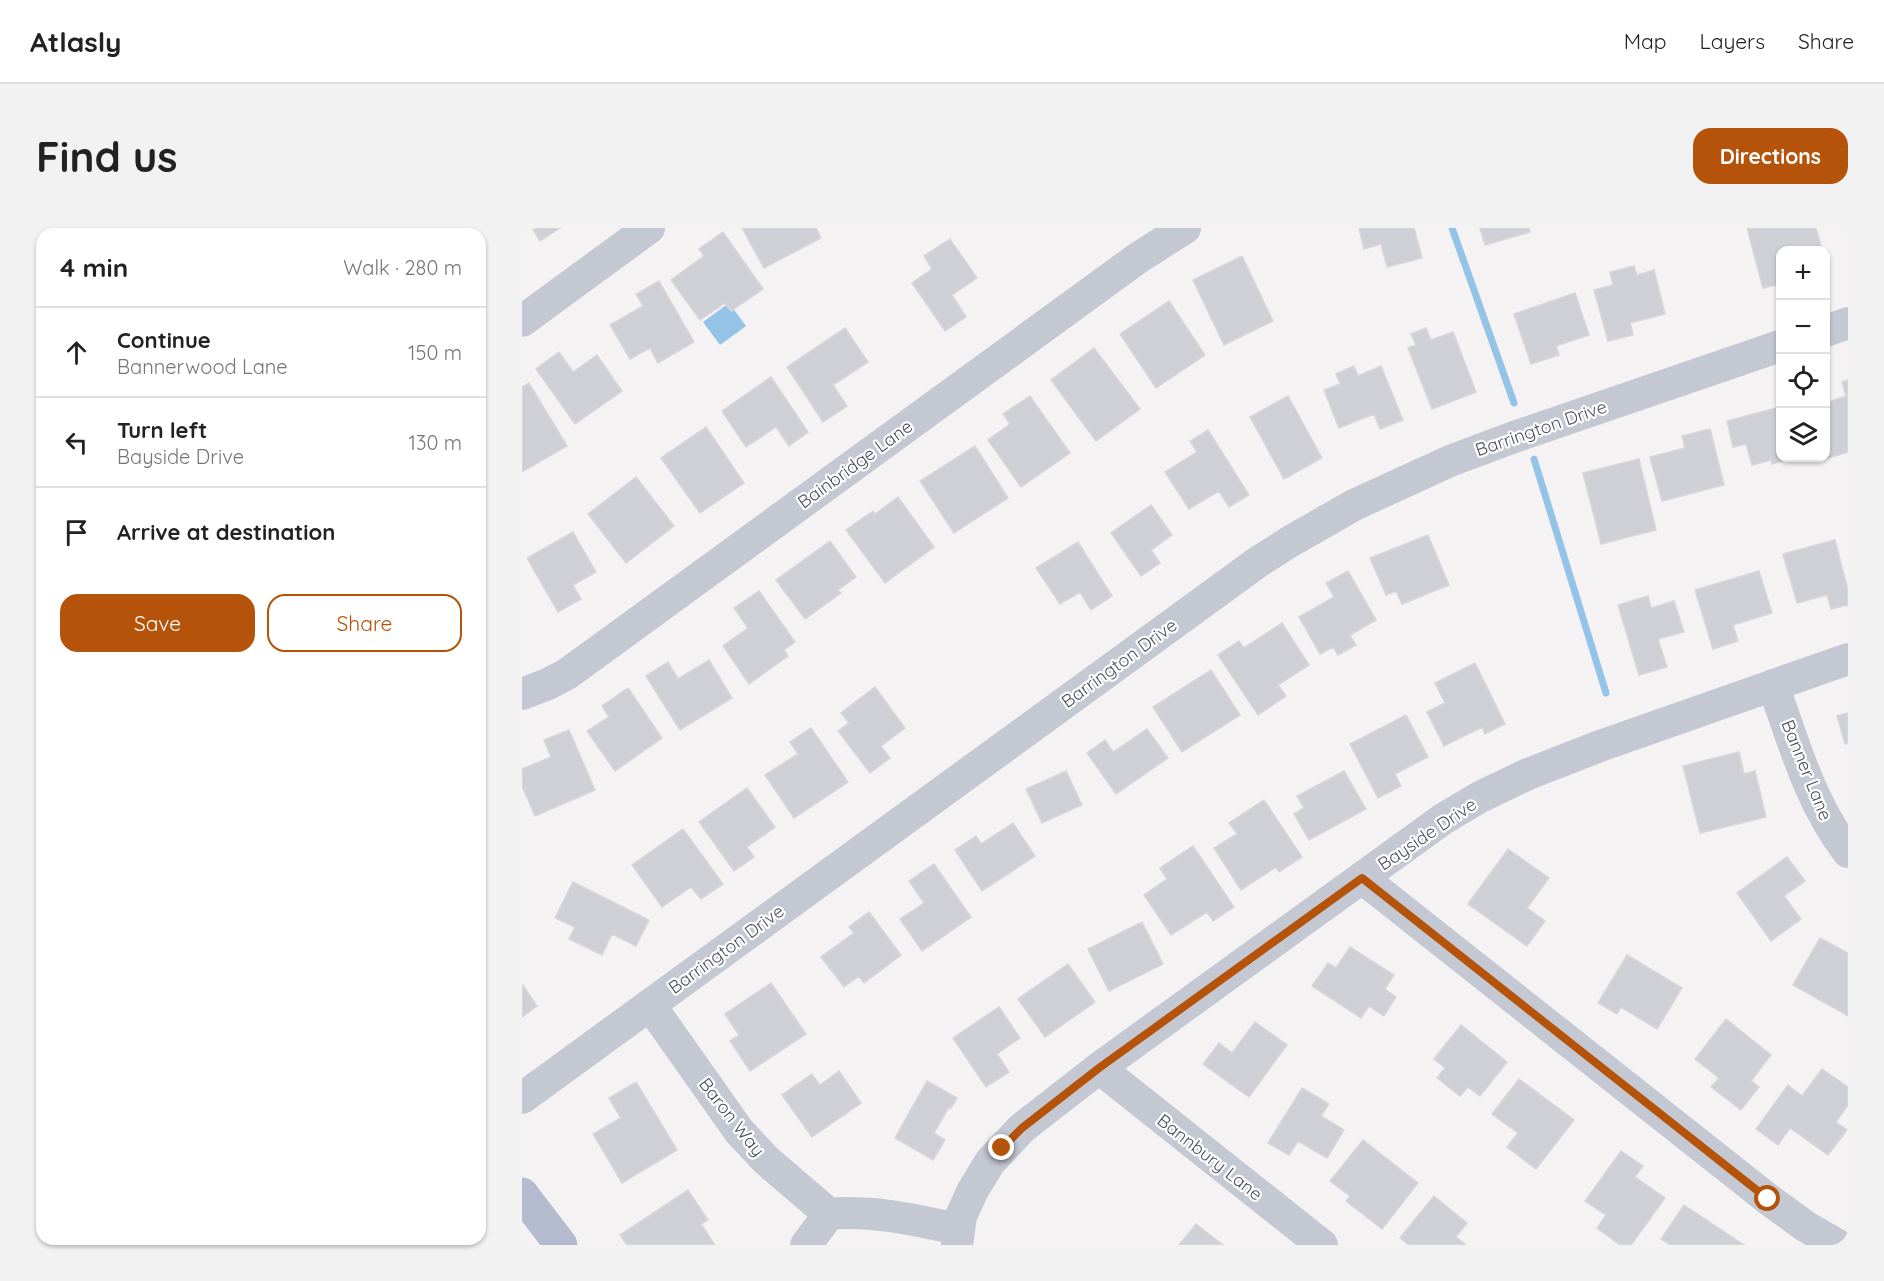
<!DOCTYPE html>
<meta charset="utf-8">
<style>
:root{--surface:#fff;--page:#f2f2f2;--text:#222;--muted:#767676;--line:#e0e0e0;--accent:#b45309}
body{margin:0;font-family:Quicksand,sans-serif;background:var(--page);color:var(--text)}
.controls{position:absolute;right:18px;top:18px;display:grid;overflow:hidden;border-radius:12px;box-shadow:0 2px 4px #0004}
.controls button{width:54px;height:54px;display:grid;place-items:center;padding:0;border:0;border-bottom:2px solid var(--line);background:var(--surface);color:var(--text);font:30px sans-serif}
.stop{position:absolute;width:18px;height:18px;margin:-14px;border:4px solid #b45309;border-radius:50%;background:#fff}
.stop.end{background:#b45309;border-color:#fff;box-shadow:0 2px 6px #0008}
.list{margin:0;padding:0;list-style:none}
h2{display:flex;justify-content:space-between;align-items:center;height:78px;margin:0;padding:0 24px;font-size:26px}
h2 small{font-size:20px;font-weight:400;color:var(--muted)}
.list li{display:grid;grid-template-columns:39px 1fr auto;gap:18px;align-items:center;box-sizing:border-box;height:90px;padding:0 24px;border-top:2px solid var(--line)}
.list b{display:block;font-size:22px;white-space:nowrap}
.list p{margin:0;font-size:20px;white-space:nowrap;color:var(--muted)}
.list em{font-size:20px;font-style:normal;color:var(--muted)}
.actions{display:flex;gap:12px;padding:18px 24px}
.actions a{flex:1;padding:14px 0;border:2px solid var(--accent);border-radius:18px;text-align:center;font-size:21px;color:var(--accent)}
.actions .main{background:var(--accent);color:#fff}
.icon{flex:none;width:33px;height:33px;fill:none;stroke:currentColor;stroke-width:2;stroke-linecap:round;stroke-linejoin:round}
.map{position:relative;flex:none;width:1326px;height:1017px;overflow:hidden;border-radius:18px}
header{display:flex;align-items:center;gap:36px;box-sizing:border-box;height:84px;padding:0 30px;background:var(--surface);border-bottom:2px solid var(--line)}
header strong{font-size:28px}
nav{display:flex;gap:33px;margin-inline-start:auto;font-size:21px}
.intro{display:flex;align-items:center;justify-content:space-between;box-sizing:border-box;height:144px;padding:0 36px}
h1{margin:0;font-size:42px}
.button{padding:15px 27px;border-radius:18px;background:var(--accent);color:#fff;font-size:21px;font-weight:700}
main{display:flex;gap:36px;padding:0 36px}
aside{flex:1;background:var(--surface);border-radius:18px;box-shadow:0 2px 4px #0004}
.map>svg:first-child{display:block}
.water{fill:#94c3e8}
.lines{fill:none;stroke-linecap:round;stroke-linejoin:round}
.stream{stroke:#94c3e8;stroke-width:7}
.building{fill:#cfd0d6;stroke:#d6d7dd;stroke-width:1.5}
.minor{stroke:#c4c8d2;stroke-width:32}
.major{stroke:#b4bbce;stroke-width:33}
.route{stroke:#b45309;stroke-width:8}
.labels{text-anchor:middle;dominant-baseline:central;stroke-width:4.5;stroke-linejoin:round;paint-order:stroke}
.street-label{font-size:18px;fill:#4a505e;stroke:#fff}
</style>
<header>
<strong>Atlasly</strong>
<nav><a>Map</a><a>Layers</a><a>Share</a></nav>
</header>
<div class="intro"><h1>Find us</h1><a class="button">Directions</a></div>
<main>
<aside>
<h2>4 min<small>Walk · 280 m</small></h2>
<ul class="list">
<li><svg class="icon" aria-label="ahead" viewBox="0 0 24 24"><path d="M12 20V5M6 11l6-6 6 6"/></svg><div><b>Continue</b><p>Bannerwood Lane</p></div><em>150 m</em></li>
<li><svg class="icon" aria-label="left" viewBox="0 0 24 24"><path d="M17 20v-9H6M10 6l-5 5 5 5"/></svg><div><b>Turn left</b><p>Bayside Drive</p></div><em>130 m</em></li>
<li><svg class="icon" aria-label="arrive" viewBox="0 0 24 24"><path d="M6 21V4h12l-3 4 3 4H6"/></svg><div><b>Arrive at destination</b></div></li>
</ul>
<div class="actions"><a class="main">Save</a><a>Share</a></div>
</aside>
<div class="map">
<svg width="1326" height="1017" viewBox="0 0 1326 1017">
<rect width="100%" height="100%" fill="#f4f2f2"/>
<path class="water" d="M207,75L224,98L198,117L181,94Z"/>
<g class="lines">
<path class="stream" d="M930,0L992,175
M1012,231L1084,465"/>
</g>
<path class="building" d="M10,0H38L18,13Z
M220,0H294L299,10L242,40Z
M837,0H892L900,30L865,39L859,16L842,21Z
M958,0H1007L1008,4L963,17Z
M1225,0H1294L1300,22H1258V56L1241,60Z
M201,4L241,61L209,83L203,75L178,92L149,52L182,28L177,21Z
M428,11L455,50L430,67L444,89L423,103L390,55L410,41L402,28Z
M720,28L751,93L702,117L671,52Z
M1112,38L1115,47L1132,42L1143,86L1108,95L1111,107L1086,113L1072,62L1091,57L1088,44Z
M137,53L172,114L136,135L128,120L108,131L88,97L121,78L114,66Z
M1053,65L1067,107L1034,118L1037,127L1009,136L992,86Z
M647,73L683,127L634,160L598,106Z
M323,100L346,134L311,157L325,178L301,194L265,139Z
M904,100L909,112L931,104L954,164L910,181L886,120L894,117L889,106Z
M572,120L618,181L574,213L529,152Z
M37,124L51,144L75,127L100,163L53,196L14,141Z
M832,138L836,148L859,138L881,192L858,201L852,186L817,200L802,162L818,156L814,146Z
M249,149L286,204L267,218L254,199L224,219L200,183Z
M1326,152V224L1300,232L1299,230H1304V175L1324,168L1320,154Z
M7,155L45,218L0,244V159Z
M508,168L548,225L499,259L466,212L488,196L481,186Z
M766,168L800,230L762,251L728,189Z
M1258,179V230H1268V231L1250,236L1249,232L1230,237L1224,216L1211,219L1205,193Z
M184,199L222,255L178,285L139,230Z
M1188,201L1202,257L1140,273L1128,229L1163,220L1160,208Z
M686,202L727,267L707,279L697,263L667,281L643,244L675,224L668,213Z
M453,218L486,270L432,305L398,253Z
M1117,231L1134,302L1079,316L1061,245Z
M114,249L152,298L104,335L66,286Z
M376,269L412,319L363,355L324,302L351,283L353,286Z
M629,277L650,307L629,322L638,335L619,348L589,305Z
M51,304L74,344L51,357L59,371L36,384L5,330Z
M906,307L927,357L880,376L874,363L864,367L848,330Z
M1313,312L1326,362V377L1309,381L1305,367L1275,375L1261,326Z
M308,313L334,349L316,362L319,365L283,391L254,352Z
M556,314L590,368L569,382L558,364L538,376L514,340Z
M826,343L854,392L828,407L834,417L816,427L811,419L798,426L777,389L812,369L804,355Z
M1237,343L1250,385L1211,397L1216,413L1191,421L1173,362Z
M237,363L273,414L262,422L266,428L227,456L201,418L226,400L212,380Z
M1126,368L1129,380L1152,373L1162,404L1136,411L1145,439L1117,447L1096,377Z
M760,395L787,437L756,457L764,468L736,487L696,427L717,413L722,420Z
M187,432L210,470L158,502L124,448L146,434L156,451Z
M953,435L983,496L963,506L960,499L922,518L905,484L923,475L913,455Z
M689,442L718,487L660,524L631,479Z
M353,459L383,500L359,518L368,530L348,545L316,503L327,495L319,485Z
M106,460L140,510L93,543L65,503L87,489L80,478Z
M1326,485V515L1323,516L1315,488Z
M884,487L906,529L873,546L879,558L856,570L828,516Z
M289,500L326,554L272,590L243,547L276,526L268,514Z
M625,501L646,530L594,566L565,525L583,512L591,524Z
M47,502L73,562L13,588L0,558V541L29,529L22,512Z
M1217,524L1222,546L1233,543L1244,589L1178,605L1161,538Z
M544,543L560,577L520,595L504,561Z
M822,543L844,581L787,612L772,586L782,580L775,568Z
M225,560L253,599L225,619L232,629L212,643L177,594Z
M742,572L780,629L757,644L754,639L719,662L692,620L715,606L707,595Z
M491,595L513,628L460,663L433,622L454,608L459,616Z
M161,601L201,656L179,671L169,659L140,679L110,637Z
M671,618L712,679L691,693L685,684L649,707L622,667L645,651L638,640Z
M986,621L1027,650L1005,680L1023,693L1005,718L946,676Z
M1265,629L1283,653L1262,668L1279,691L1249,713L1215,665Z
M412,636L449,689L400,723L378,691L402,675L387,653Z
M51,654L127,692L114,718L90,706L80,727L47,711L53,699L33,690Z
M347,684L379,727L342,755L337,748L322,759L299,729L332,705L327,699Z
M620,694L641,736L587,763L566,721Z
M1298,710L1326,725V788L1271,757Z
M828,719L872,747L863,761L874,769L862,788L847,778L839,790L790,758L806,735L814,740Z
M1105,727L1160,760L1135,801L1099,779L1095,786L1076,775Z
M546,736L573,774L523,809L496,771Z
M249,755L284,806L228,843L208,813L217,807L203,786Z
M0,756L15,778L0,789Z
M477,779L498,810L475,826L487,844L464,859L431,810Z
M1204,791L1249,827L1229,853L1237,859L1219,882L1189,859L1197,850L1173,831Z
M733,794L765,817L727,869L681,836L697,815L710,825Z
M939,797L985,834L958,868L946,859L938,868L915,850L923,840L912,831Z
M1300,841L1326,859V877L1314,894L1325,902L1306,927L1268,900L1256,917L1234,901L1266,857L1280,868Z
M317,843L339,875L290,909L260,867L290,846L298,857Z
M997,851L1052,892L1014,941L985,919L996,905L970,886Z
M405,853L435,870L429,880L427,879L412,905L423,912L411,932L373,910Z
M114,854L155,922L100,955L71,906L99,890L87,870Z
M780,860L807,876L799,888L822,902L805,930L776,913L767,927L746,915Z
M841,912L896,955L860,1001L824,973L828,968L808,953Z
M1099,923L1121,938L1113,949L1143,970L1109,1017H1098L1075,1000L1084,987L1063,973Z
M166,962L186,992L179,996L193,1017H105L98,1007Z
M912,968L945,995L934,1009L944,1017H887L878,1010Z
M1162,977L1222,1017H1149L1139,1011Z
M674,996L701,1017H657Z"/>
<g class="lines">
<path class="minor" d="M0,93L127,0
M1304,103L1326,95
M1251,457C1272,515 1288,575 1326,624
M0,466L26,456L45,446L616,30L663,0
M840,650L1246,971L1283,998L1316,1017
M128,777L217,903L244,932L307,986
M577,840L800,1017
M0,870L736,334L769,313L832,277L928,233L992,209L1258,118
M284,1017L307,986C352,982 393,992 436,1001
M435,1017L439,988L451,962L468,934L500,900L577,840L921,591L958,569L1006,546L1078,518L1326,431"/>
<path class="major" d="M0,966L39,1017"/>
</g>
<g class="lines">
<path class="route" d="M480,920L500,900L577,840L840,650L1246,971"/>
</g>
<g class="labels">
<g class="street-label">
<text transform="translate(1019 200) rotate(-19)">Barrington Drive</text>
<text transform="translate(333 236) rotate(-36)">Bainbridge Lane</text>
<text transform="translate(597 435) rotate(-36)">Barrington Drive</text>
<text transform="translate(1285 542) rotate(68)">Banner Lane</text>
<text transform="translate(905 606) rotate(-34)">Bayside Drive</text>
<text transform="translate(204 721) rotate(-36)">Barrington Drive</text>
<text transform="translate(210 889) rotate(52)">Baron Way</text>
<text transform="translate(688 929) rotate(38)">Bannbury Lane</text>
</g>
</g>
</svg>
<div class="controls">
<button>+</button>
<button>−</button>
<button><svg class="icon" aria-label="locate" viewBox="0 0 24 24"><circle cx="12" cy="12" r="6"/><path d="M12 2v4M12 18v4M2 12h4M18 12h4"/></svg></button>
<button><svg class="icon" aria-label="layers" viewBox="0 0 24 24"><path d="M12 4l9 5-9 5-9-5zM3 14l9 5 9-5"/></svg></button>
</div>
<div class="stop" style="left:1246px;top:971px"></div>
<div class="stop end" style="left:480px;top:920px"></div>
</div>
</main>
